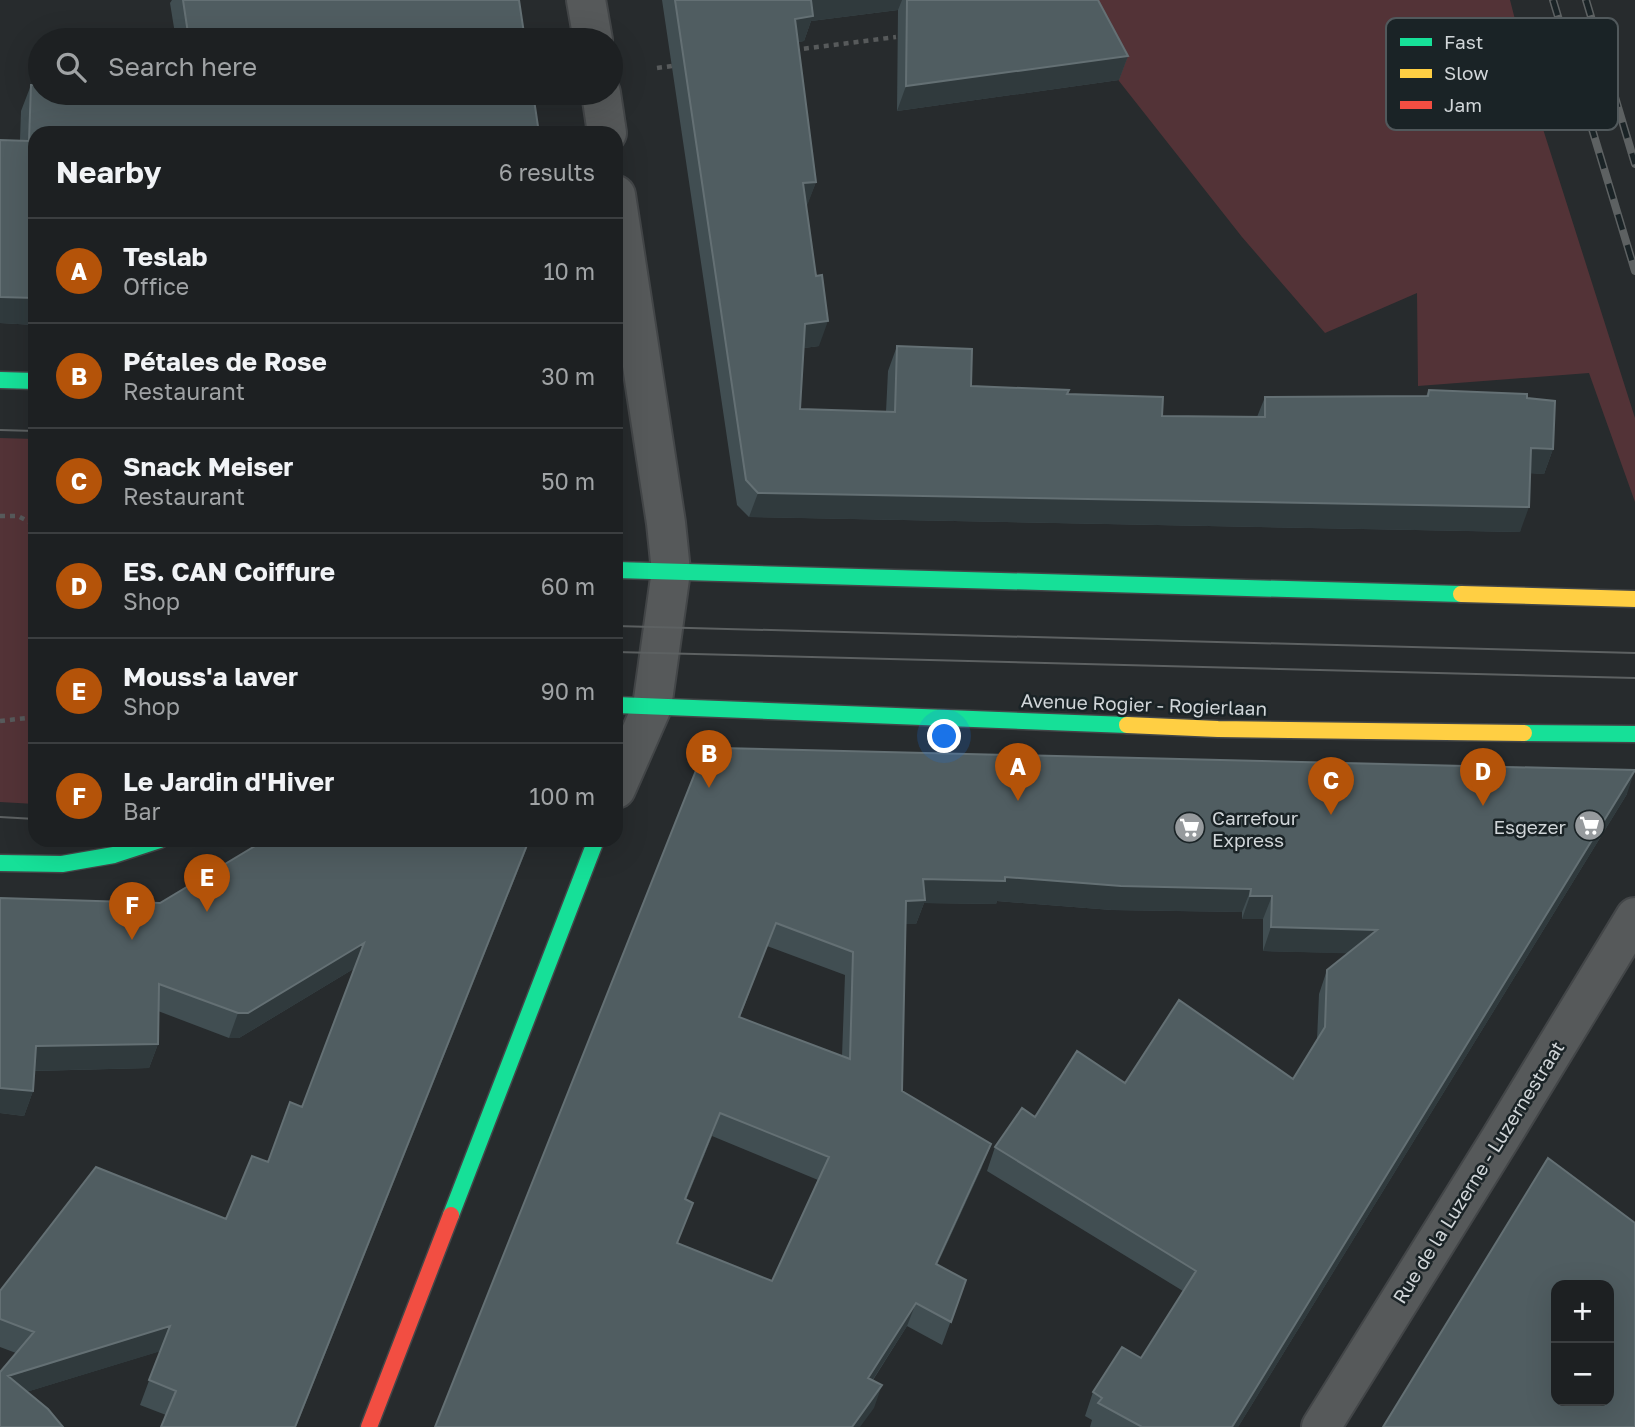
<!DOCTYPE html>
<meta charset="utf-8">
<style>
:root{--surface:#1d2022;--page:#2a2d2f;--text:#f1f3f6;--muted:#a0a3a5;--line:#3b3e40;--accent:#b45309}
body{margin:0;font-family:"Golos Text",sans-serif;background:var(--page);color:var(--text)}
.controls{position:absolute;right:21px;bottom:21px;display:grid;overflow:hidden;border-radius:14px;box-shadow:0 7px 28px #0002}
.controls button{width:63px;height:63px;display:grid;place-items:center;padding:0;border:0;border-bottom:2px solid var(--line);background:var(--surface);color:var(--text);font:35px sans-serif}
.you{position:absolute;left:945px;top:737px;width:24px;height:24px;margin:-18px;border:5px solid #fff;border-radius:50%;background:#1a73e8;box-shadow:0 0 0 10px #1a73e833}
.badge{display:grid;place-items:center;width:46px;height:46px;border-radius:50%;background:var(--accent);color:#fff;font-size:23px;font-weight:700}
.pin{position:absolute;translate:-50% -58px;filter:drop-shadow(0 2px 4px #0008)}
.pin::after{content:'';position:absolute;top:37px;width:24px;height:21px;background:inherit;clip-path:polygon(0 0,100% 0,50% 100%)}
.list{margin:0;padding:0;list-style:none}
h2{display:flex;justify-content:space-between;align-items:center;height:91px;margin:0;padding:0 28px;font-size:30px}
h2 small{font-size:23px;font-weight:400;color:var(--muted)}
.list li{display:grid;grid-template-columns:46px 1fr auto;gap:21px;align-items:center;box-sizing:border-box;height:105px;padding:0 28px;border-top:2px solid var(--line)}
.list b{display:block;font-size:26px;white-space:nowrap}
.list p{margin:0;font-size:23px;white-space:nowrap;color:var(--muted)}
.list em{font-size:23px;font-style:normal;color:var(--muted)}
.icon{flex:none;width:38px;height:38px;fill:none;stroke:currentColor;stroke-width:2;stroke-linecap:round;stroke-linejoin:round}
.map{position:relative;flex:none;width:1635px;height:1427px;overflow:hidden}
.search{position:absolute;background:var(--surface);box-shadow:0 7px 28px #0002;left:28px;top:28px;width:595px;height:77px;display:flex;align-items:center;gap:18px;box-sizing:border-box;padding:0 24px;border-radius:38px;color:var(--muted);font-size:26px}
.panel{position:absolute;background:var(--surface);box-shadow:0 7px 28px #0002;left:28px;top:126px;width:595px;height:721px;border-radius:21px}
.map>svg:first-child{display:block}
.green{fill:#533337}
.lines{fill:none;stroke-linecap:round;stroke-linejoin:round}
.street-casing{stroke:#434648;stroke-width:42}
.fast-casing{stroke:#434648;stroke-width:19}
.slow-casing{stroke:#434648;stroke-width:19}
.jam-casing{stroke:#434648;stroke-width:19}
.path{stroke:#575a5b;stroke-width:4.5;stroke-dasharray:5 5;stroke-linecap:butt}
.street{stroke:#56595a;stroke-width:38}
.fast{stroke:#16e098;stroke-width:16}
.slow{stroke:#ffcf43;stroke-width:16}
.jam{stroke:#f24e42;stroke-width:16}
.tram{stroke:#5d6162;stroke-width:2}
.rail-casing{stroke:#5d6162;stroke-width:8}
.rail{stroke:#1a2326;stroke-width:5;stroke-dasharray:16;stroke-linecap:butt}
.wall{fill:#414e52;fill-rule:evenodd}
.shaded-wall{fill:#303a3d}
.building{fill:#505d61;stroke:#647074;stroke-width:2;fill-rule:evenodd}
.labels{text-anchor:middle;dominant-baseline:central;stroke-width:5;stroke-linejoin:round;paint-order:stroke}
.street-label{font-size:19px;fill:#d1d6d9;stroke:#1a2326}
.poi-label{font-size:19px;fill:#d1d6d9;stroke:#1a2326;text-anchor:start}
.key{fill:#1a2326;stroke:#51595c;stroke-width:2}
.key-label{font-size:19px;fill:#d1d6d9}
</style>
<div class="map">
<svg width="1635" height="1427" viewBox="0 0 1635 1427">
<rect width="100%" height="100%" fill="#272b2d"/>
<path class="green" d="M1075,0H1510L1543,129L1635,418V502L1589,373L1418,386L1417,293L1325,333L1242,237L1119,81Z
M0,438L35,439V804L0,802Z"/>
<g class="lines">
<defs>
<path id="street" d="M586,0L593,40
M601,93L607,133
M616,195L666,523L671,571L652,707L616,789
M1321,1427L1500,1139L1635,917"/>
<path id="fast" d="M0,380L35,381
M616,570L1461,594
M616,705L1127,725
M1524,733L1635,734
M0,863L62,864L114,855L160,840
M451,1215L596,840"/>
<path id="slow" d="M1461,594L1635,599
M1127,725L1218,729L1524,733"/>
<path id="jam" d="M369,1427L451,1215"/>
</defs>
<use href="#street" class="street-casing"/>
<use href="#fast" class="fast-casing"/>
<use href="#slow" class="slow-casing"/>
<use href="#jam" class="jam-casing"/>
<path class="path" d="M794,50L896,37
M657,68L672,66
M0,516H18L35,525
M0,721L27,718L35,715"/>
<use href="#street" class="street"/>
<use href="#fast" class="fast"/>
<use href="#slow" class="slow"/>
<use href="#jam" class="jam"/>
<path class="tram" d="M0,430L35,431
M616,626L1635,653
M616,652L1635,678
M0,817L35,819"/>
<defs>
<path id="rail" d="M1553,0L1635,271
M1586,0L1635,164"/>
</defs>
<use href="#rail" class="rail-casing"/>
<use href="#rail" class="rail"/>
</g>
<path class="wall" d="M172,0H519L525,40H176L170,3Z
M662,0H1098L1128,56L1119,80L897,111L898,10L811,21L804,41L798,42L816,182L806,207L819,346L804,348L800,409L886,412L888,371L897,346L971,386L1067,394L1162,416L1257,417L1265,397L1426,396L1429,390L1527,398L1553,449L1544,474L1530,473L1520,532L749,517L737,505Z
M31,85L35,133V325L0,323L20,140L21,111Z
M699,763L1627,794L1238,1427H1090L1092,1420L1085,1416L1093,1392L1141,1358L1183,1291L987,1171L995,1147L1035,1117L1125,1083L1293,1079L1317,1040L1319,994L1327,970L1348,953L1263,951V919H1242V912L1112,910L997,901L996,904L924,903L916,924H906L902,1091L982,1167L937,1265L966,1280L942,1345L907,1326L873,1380L874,1408L435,1427ZM767,946L845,975L842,1056L740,1017ZM712,1136L818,1180L772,1281L678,1243L686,1200Z
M265,840H530L296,1427L166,1415L140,1405L160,1351L26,1392L0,1427L16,1353L0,1347V1291L226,1219L268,1162L302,1107L355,968L239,1038H229L158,1011V1044L149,1068L34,1071L33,1091L24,1116L0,1113L160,903Z"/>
<path class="shaded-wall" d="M810,0H902L898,10L811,21L804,41L786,44L795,19Z
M1128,56L1119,80L897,111L906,86Z
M816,182L807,206L794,208L803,183Z
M0,297L35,298V325L0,323Z
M828,321L819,346L796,349L805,324Z
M1531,448L1553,449L1544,474L1522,473Z
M758,493L1529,507L1520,532L749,517Z
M1635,770L1627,794L1238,1427H1232Z
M529,840H530L295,1427Z
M1005,877L1251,889L1242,912L1112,910L997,901L996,904L924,903L916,924H898L906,901L923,879Z
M1250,896H1272L1263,919H1242Z
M1271,927L1377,930L1369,954L1263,951Z
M364,943L355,968L239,1038H229L238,1013Z
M158,1044L149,1068L27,1071L36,1046Z
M0,1088L33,1091L24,1116L0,1113Z
M720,1113L712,1136L677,1223L685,1199Z
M991,1144L982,1167L927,1287L936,1264Z
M916,1303L907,1326L859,1401L868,1378Z
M170,1326L161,1351L0,1400L8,1376Z
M882,1385L874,1408L860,1427H852Z"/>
<path class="building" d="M183,0H519L525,40H189Z
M675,0H811L813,16L795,19L816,182L803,183L816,276L822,275L828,321L805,324L800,409L895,412L897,346L972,349L971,386L1069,390L1067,394L1163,397L1162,416L1265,417V397L1428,396L1429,390L1527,394V398L1555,401L1553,449L1531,448L1529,507L758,493L746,480Z
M907,0H1098L1128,56L906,86Z
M31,85H40V93H533L539,133H35V298L0,297V140L29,141Z
M720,748L1635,770L1232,1427H1142L1098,1403L1102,1398L1093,1392L1122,1347L1141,1358L1196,1271L995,1147L1022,1108L1035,1117L1077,1051L1125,1083L1179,1000L1293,1079L1325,1027L1327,970L1377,930L1271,927L1272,896H1250L1251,889L1121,886L1005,877V881L923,879L925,900L906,901L902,1091L991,1144L936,1264L966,1280L951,1322L916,1303L868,1378L882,1385L852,1427H435L699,763ZM776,923L853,952L850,1059L739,1017ZM720,1113L829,1157L772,1281L677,1243L693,1203L685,1199Z
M265,840H529L295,1427H161L176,1391L149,1380L170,1326L8,1376L48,1409L63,1427H0V1372L34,1332L0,1319V1291L96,1167L226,1219L252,1156L268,1162L290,1102L302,1107L364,943L248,1013H238L159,984L158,1044L36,1046L33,1091L0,1088V898L160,903Z
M1548,1158L1635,1223V1427H1383ZM1556,1285H1609V1401H1556Z"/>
<defs>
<symbol id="supermarket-disc" viewBox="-11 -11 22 22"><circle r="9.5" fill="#969a9d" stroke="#1a2326"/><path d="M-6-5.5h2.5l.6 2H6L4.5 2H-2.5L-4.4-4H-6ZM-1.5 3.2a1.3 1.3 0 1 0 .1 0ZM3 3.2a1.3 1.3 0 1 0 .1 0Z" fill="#fff"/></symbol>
</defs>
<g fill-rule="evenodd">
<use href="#supermarket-disc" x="1572" y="808" width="35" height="35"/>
<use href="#supermarket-disc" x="1172" y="810" width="35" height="35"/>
</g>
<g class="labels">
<g class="street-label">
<text transform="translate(1144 704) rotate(2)">Avenue Rogier - Rogierlaan</text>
<text transform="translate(1478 1172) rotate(-58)">Rue de la Luzerne - Luzernestraat</text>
</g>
<g class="poi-label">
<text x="1212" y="817">Carrefour<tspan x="1212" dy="22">Express</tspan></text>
<text x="1566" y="826" text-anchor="end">Esgezer</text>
</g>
</g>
<rect x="1386" y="18" width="232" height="112" rx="10" class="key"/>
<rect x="1400" y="38" width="32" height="8" fill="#16e098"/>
<rect x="1400" y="69" width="32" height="9" fill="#ffcf43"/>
<rect x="1400" y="101" width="32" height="8" fill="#f24e42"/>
<g class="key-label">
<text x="1444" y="49">Fast</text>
<text x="1444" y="80">Slow</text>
<text x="1444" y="112">Jam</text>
</g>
</svg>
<div class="controls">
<button>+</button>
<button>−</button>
</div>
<div class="you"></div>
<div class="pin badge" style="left:1018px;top:801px">A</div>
<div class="pin badge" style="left:709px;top:788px">B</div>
<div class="pin badge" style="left:1331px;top:815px">C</div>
<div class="pin badge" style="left:1483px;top:806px">D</div>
<div class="pin badge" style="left:207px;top:912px">E</div>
<div class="pin badge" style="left:132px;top:940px">F</div>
<div class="search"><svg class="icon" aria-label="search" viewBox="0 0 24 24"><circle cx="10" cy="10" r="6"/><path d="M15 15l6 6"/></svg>Search here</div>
<section class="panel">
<h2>Nearby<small>6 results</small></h2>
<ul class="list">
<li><span class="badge">A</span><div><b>Teslab</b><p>Office</p></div><em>10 m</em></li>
<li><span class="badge">B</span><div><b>Pétales de Rose</b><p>Restaurant</p></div><em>30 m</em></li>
<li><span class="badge">C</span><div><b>Snack Meiser</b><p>Restaurant</p></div><em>50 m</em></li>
<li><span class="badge">D</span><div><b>ES. CAN Coiffure</b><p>Shop</p></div><em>60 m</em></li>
<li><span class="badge">E</span><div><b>Mouss'a laver</b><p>Shop</p></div><em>90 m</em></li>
<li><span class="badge">F</span><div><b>Le Jardin d'Hiver</b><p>Bar</p></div><em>100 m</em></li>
</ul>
</section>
</div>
